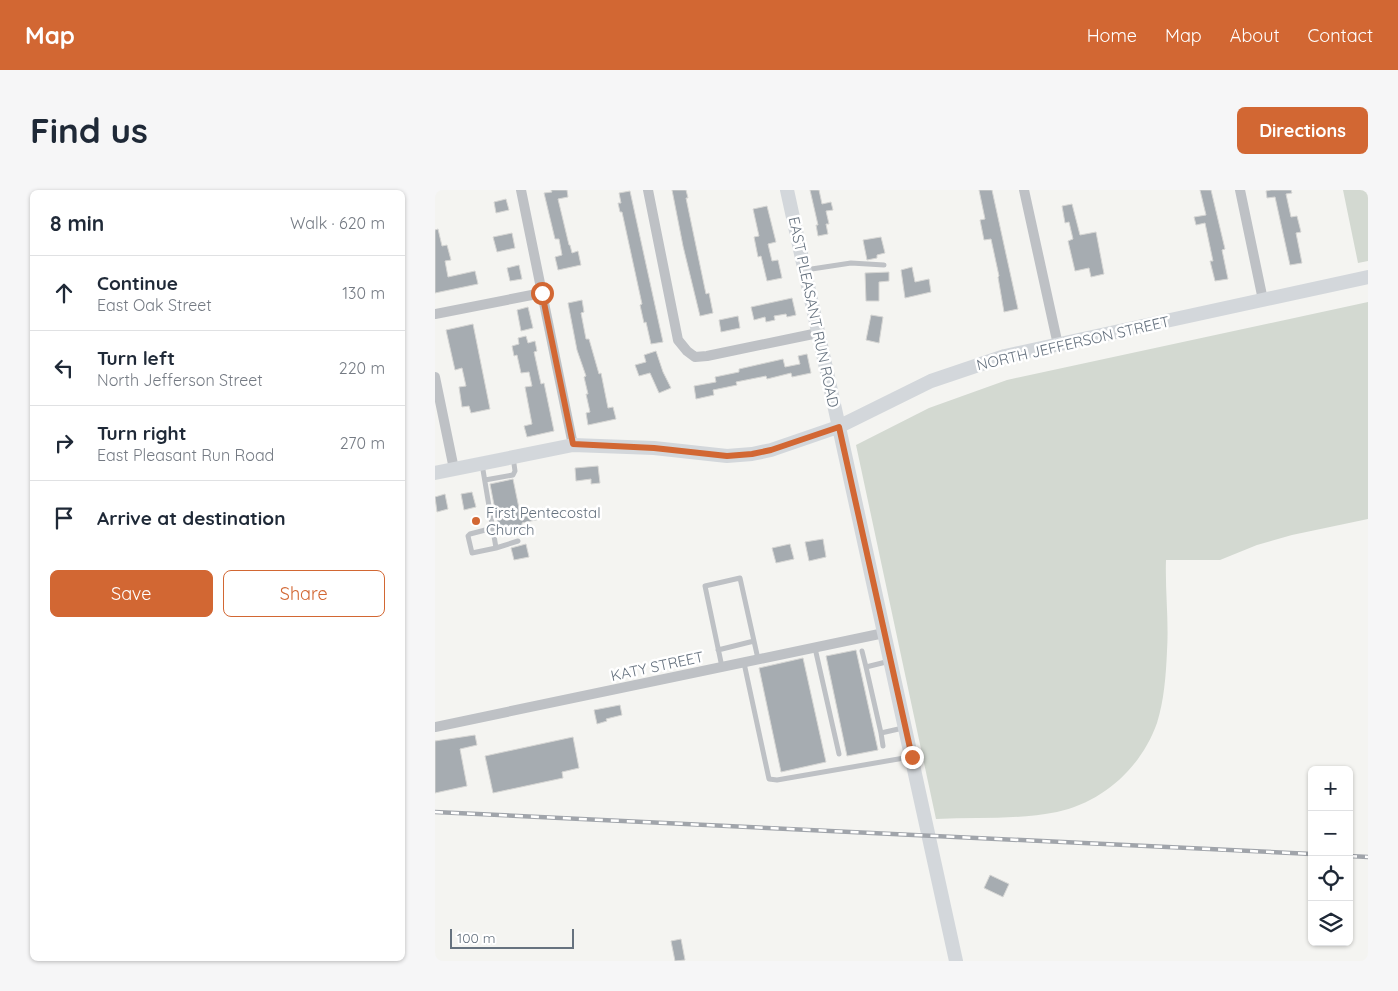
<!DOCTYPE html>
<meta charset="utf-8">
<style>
:root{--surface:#fff;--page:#f6f6f7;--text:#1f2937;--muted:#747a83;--line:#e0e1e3;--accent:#d26733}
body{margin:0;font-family:Quicksand,sans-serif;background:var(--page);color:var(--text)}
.controls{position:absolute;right:15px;bottom:15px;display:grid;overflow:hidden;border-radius:8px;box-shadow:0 1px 4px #0004}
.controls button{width:45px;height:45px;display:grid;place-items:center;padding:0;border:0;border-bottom:1px solid var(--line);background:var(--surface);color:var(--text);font:25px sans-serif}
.scale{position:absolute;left:15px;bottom:12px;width:124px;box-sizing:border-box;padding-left:5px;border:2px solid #66727f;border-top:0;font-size:14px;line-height:18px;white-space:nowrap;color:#66727f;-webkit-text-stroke:4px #fff;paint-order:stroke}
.stop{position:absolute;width:15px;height:15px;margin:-11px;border:4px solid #d26733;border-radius:50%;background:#fff}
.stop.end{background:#d26733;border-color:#fff;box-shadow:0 1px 5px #0008}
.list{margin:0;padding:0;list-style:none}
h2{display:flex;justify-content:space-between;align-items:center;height:65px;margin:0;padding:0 20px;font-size:21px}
h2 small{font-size:16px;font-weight:400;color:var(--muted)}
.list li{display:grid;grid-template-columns:32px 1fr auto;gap:15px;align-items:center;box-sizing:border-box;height:75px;padding:0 20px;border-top:1px solid var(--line)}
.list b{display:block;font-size:19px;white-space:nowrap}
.list p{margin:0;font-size:16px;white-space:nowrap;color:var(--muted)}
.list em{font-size:16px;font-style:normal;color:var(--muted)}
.actions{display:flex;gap:10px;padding:15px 20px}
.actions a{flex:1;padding:11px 0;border:1px solid var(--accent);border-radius:8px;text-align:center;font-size:18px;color:var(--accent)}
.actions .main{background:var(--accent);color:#fff}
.icon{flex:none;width:28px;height:28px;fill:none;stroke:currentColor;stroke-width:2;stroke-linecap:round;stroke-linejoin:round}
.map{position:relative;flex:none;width:933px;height:771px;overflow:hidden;border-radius:8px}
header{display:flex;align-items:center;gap:30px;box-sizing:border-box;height:70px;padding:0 25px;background:var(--accent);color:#fff}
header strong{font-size:24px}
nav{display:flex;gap:28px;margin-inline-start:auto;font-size:18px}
.intro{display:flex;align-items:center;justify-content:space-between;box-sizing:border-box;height:120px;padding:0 30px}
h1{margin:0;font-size:35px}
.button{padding:12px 22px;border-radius:8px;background:var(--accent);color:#fff;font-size:18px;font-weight:700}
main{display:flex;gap:30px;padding:0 30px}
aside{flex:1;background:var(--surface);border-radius:8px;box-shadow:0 1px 4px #0004}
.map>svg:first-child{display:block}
.green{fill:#d3d9d1}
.building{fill:#a6acb1;stroke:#d6d6d4}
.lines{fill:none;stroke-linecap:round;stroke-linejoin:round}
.lane{stroke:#bec1c5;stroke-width:5}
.street{stroke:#bec1c5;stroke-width:10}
.secondary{stroke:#d3d7db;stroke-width:14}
.rail-casing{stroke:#a0a4aa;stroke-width:4.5}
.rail{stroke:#fff;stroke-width:2.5;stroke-dasharray:8;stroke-linecap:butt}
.route{stroke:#d26733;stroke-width:6}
.poi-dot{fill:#d26733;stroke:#fff;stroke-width:2}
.labels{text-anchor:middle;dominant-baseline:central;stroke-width:5;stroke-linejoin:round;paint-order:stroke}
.street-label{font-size:15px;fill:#66727f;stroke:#fff}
.poi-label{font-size:15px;fill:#66727f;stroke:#fff;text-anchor:start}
</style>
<header>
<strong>Map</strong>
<nav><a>Home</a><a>Map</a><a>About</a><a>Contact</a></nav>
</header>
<div class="intro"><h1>Find us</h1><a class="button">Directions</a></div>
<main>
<aside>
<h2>8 min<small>Walk · 620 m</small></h2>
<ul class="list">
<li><svg class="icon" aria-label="ahead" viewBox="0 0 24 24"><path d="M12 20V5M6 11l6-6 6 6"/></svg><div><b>Continue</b><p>East Oak Street</p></div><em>130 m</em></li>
<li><svg class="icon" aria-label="left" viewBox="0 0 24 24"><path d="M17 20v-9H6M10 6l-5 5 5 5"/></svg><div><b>Turn left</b><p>North Jefferson Street</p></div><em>220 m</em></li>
<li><svg class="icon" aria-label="right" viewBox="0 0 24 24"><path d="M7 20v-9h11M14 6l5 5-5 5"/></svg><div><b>Turn right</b><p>East Pleasant Run Road</p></div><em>270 m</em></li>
<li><svg class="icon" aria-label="arrive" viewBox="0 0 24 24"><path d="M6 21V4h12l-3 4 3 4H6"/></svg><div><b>Arrive at destination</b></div></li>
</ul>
<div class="actions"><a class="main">Save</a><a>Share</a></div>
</aside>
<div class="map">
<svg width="933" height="771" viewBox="0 0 933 771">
<rect width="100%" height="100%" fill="#f4f4f1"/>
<path class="green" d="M908,0H933V71L923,73Z
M933,112V329L857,345L822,355L785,370H731C730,401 734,431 732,461C731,485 729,511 722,533C706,578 668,612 622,622C582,630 541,627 501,629L421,255L494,218L572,190Z"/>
<path class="building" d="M116,0H132L133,7L123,9L134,55H135L137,63L143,61L146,75L123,80L120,67L127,65L124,49H120L109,3L117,2Z
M237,0H251L253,8H251L271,104L274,103L278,123L265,126L248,56Z
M375,0H384L387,14L396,12L398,20L391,21L394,34H391L393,44L383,46L381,35H383Z
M544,0H557L583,119L569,122L563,87L564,86L556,49L549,50L545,30L550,29Z
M765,0H776L790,59L787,60L793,89L780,91L775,71H778L770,33L761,35L759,27L771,25Z
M836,0H856L857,3L851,4L856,27L862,26L866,42L861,43L867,73L855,75L840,7L832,8L831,1Z
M195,1L228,152L216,154L211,132L209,133L205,115L207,114L187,22H185L183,13H186L184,3Z
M71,9L74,20L61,23L59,12Z
M637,14L645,45L661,42L669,84L656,87L654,78L640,81L633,51L638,49L634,32L630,33L627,16Z
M332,16L341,52L333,54L337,71L343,70L347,88L332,91L326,66L323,67L319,47L324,46L318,19Z
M3,39L7,56L12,55L16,70L10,71L13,87L40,81L43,94L0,103V40Z
M77,43L80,58L62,62L58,47Z
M446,47L450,63L442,65V68L432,70L428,50Z
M84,75L87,89L75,91L72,78Z
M477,77L480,92L494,89L496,102L470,108L466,80Z
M454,82V91L444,92V111H431L430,83Z
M357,108L361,125L352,127L351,124L339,126L340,130L331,132L330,127L319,130L316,117Z
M147,110L149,122L146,123L151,149H154L164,184L166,183L173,218L178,217L181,229L153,235L151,223L155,222L151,204H153L149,187L151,186L142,160L133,113Z
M93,117L98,138L86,141L82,120Z
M436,125L448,127L444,153L431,150Z
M303,126L305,138L286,142L284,130Z
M38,134L55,219L36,223L34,216L27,217L24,197L31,196L27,178L20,180L11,140Z
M91,146L93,153L100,151L102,161L99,162L106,194L109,193L119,241L92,247L89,236L97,234L90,197L97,196L94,182L86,183L82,165L79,166L77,156L84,154L83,148Z
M221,161L228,182L236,198L224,203L215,183L204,186L200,175L211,172L209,165Z
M372,164L376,183L357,187L356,183L332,189L331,186L301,192L302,195L278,200L279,205L261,209L259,196L281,192L280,187L304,182V179L348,169L350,177L365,174L363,166Z
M163,276L165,293L156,294V289L141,291L140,278Z
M78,289L85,323L108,318L110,328L87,333L89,341L65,346L55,294Z
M37,302L41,317L29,320L26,304Z
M10,304L13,319L2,322L0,307Z
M388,349L391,367L374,371L370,352Z
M91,354L94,367L79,370L76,358Z
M355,354L359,369L341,373L337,358Z
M421,460L443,560L412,566L391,466Z
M368,468L391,572L346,582L324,478Z
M185,515L187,525L171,529L172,531L162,534L159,520Z
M40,545L42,555L25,559L32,596L0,603V551Z
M138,547L144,578L127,582L128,588L58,603L50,566Z
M555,685L574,694L568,707L549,698Z
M246,749L250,770L240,771L236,751Z"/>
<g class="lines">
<path class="lane" d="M370,80L416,73L449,75
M47,274L61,358L83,351
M50,290L78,285L80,281L78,267
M58,338L35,344L33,346L37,363L61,358
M380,458L404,564
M283,460L319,451
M427,461L431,477
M455,471L431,477L446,543L468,538
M309,473L334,589L342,590L475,567
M287,477L270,396L305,388L323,469
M446,543L448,556"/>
<path class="street" d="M86,0L138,255
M213,0L243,150L252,161L260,167L272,166L383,143
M589,0L623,155
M805,0L828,110
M0,124L107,103
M0,187L19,279
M0,537L449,443"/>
<path class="secondary" d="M352,0L521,771
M0,283L138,255L219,258L292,266L317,264L336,260L403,237L496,191L570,166L933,87"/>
<defs>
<path id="rail" d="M0,622L877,664
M914,666L933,667"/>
</defs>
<use href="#rail" class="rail-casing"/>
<use href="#rail" class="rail"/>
</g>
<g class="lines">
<path class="route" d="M107,103L138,254L219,258L292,266L317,264L336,260L404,237L477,567"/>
</g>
<circle class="poi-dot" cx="41" cy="331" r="5"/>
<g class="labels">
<g class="street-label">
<text transform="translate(379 122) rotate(78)">EAST PLEASANT RUN ROAD</text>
<text transform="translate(638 153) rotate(-13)">NORTH JEFFERSON STREET</text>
<text transform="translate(222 476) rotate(-12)">KATY STREET</text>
</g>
<g class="poi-label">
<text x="51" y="322">First Pentecostal<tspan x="51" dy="17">Church</tspan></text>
</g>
</g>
</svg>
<div class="controls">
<button>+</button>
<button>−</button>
<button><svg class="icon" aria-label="locate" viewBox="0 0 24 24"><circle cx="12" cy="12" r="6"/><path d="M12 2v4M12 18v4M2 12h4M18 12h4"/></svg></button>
<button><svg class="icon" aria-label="layers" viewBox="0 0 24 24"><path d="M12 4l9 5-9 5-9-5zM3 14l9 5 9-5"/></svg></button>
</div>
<div class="scale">100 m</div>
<div class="stop" style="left:107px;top:103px"></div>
<div class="stop end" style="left:477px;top:567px"></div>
</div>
</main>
